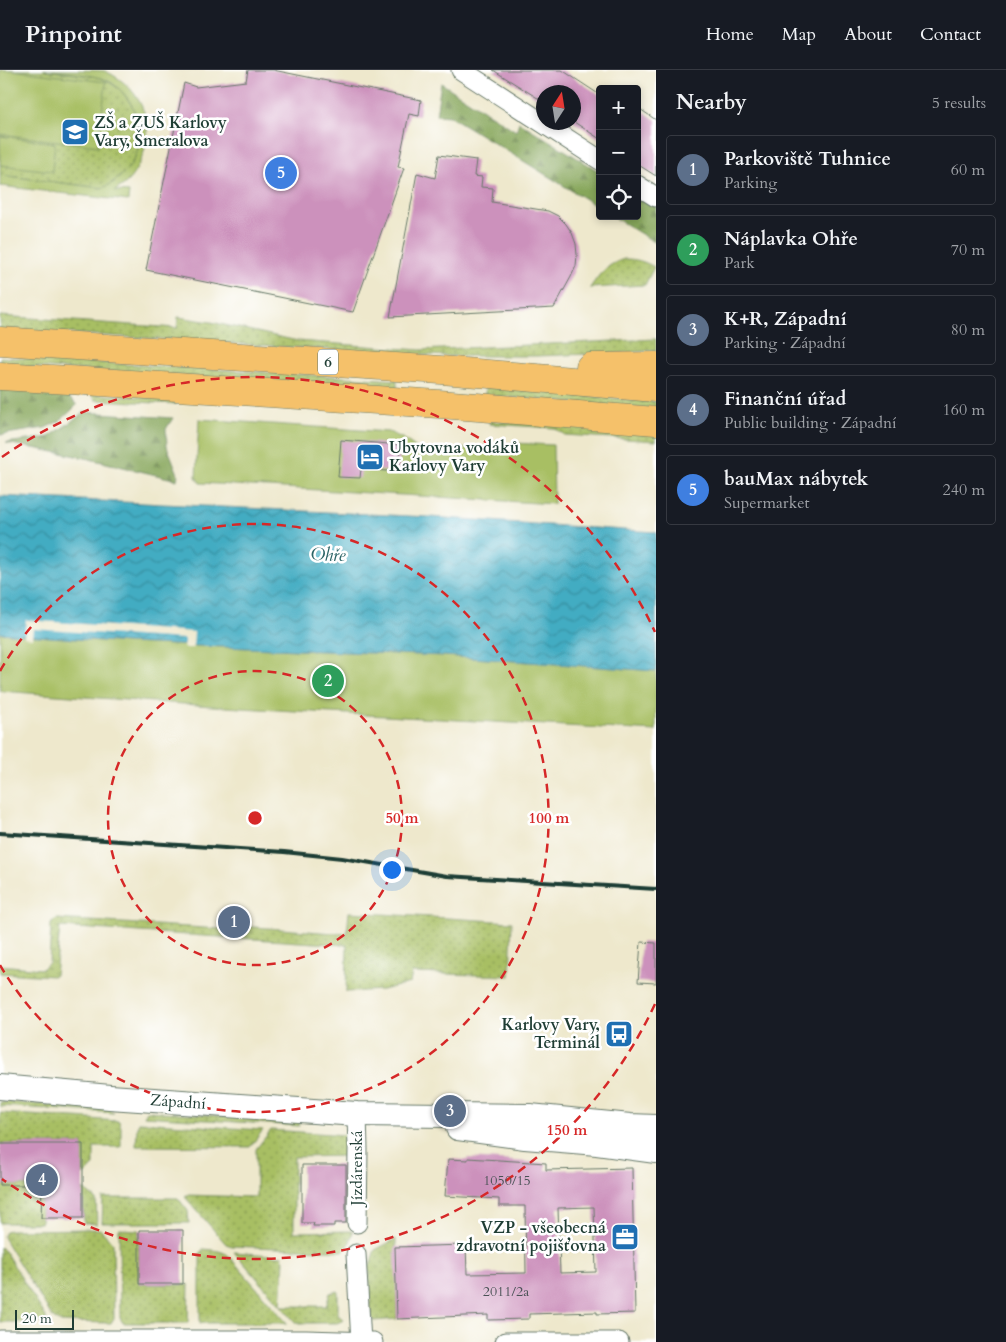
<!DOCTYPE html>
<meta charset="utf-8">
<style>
:root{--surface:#171b24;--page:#242831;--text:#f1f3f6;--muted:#9ea1a6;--line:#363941;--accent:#7c3aed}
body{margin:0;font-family:Cardo,serif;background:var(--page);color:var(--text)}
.controls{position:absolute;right:15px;top:15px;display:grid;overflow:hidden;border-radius:5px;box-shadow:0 2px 8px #0003}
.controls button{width:45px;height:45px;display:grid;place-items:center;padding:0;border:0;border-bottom:1px solid var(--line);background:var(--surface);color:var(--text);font:25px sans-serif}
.compass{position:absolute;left:536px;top:15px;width:45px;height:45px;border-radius:50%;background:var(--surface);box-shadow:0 2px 8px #0003;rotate:12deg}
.scale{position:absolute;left:15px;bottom:12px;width:59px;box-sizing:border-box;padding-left:5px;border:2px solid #1f3d34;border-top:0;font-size:14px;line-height:18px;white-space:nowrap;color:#1f3d34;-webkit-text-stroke:4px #fff;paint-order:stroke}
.you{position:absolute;left:391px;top:799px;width:18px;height:18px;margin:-12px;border:4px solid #fff;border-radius:50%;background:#1a73e8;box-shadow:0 0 0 8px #1a73e833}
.badge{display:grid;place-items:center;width:32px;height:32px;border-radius:50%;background:var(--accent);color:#fff;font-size:16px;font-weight:700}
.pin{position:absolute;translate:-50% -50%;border:2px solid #fff;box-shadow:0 1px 5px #0006}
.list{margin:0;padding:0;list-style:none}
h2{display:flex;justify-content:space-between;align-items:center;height:65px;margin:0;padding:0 20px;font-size:21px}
h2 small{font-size:16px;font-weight:400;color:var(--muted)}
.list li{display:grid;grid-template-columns:32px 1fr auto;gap:15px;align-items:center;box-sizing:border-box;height:70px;margin:0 10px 10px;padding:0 10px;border:1px solid var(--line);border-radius:5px}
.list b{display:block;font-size:19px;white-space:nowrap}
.list p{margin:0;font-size:16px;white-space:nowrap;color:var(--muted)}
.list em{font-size:16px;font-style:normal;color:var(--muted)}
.icon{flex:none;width:28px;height:28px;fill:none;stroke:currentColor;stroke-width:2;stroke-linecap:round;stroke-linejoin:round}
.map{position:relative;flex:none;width:656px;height:1272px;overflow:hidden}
header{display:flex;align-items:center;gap:30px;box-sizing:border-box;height:70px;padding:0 25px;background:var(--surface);border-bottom:1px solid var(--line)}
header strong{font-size:24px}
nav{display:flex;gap:28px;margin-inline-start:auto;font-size:18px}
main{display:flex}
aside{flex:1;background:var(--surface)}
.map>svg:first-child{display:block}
.grass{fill:url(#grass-dots);stroke:#647e4c}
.forest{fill:url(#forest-firs);stroke:#527247}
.park{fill:#a8bf64;stroke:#647e4c}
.water{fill:url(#water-waves);stroke:#30747b}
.pier{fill:#eee8cc}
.building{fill:#cc91bc;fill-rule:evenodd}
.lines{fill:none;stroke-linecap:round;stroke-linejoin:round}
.minor-casing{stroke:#677969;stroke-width:21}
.tertiary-casing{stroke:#677969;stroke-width:26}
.trunk-casing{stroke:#677969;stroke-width:29}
.minor{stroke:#fff;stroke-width:19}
.tertiary{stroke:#fff;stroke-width:24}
.trunk{stroke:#f5c16b;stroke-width:28}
.rail{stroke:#1f3d34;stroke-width:4}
.ring{fill:none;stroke:#d62828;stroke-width:2.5;stroke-dasharray:9 6}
.labels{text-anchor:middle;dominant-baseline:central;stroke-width:5;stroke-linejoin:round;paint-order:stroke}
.number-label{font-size:14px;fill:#4a5256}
.shield{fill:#fff;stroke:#627771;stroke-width:1}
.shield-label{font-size:15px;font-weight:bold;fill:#1f3d34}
.poi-label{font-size:16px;font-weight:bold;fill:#1f3d34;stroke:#fff;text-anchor:start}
.street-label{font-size:16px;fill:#1f3d34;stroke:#fff}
.water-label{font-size:18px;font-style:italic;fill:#2b6466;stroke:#fff}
.centre{fill:#d62828;stroke:#fff;stroke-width:2.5}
.ring-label{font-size:15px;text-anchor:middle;font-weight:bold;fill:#d62828;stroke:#fff;stroke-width:5;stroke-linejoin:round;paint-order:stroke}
</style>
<header>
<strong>Pinpoint</strong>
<nav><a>Home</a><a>Map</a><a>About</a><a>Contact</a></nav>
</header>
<main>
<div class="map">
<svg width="656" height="1272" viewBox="0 0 656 1272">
<defs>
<pattern id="grass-dots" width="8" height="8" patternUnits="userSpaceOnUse" patternTransform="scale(1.25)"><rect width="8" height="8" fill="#a8bf64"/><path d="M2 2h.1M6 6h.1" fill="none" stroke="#889c53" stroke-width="1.8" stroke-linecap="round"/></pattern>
<pattern id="forest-firs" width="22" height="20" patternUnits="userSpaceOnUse" patternTransform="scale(1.25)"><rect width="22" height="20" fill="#86a65a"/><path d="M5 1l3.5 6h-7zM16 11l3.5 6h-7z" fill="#6d884b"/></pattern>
<pattern id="water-waves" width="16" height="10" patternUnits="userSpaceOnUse" patternTransform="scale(1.25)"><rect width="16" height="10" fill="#42acc2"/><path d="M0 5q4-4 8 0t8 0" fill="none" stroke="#378d9e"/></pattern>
</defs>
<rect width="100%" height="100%" fill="#fff"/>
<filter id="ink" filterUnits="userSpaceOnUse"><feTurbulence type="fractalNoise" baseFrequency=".02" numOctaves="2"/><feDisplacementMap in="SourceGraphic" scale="10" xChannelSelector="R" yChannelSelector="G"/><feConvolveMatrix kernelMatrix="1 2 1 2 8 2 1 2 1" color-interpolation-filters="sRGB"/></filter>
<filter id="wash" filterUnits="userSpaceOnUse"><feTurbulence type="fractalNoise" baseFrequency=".0096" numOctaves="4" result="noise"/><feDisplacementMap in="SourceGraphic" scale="20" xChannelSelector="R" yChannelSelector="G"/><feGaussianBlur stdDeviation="1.12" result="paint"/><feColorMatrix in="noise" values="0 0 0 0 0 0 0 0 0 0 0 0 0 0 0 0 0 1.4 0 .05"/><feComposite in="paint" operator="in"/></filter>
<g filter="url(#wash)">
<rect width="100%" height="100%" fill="#eee8cc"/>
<path class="grass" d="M0,0H44L98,7L109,12L121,20L136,41L139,55L140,69L138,81L128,100L108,116L101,118L0,105Z
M624,189C636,189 644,191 654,197L645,215L590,218C600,203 606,195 624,189Z
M0,246L177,258L178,247L211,252L298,271L420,280L656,269V280L620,283L537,286H449L403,284L0,259Z
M0,287L397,310V319L0,295Z
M485,317L656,332V340L485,325Z
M91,324L171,329L177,334L95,330Z
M490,351L558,355L656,365V371L565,365L554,358L489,354Z
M349,842L512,852L510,906L412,903L410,913L382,920L346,922L347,875L60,857L55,905L53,906L0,903V895L42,899L49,893L51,854L53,851L57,849L238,860L241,856L347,864Z
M0,1032L109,1038L114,1043L0,1036Z
M147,1041L300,1051L299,1056L144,1046Z
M0,1043L119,1051L121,1057V1077H94V1096L83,1105V1074H0Z
M139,1052L263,1060L250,1077L136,1076L137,1057Z
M271,1060L346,1065L352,1079V1086L294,1087V1162L353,1161L349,1175L343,1181L232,1176L226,1174L185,1127L186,1125L256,1127V1079Z
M0,1115H42L41,1153H0Z
M83,1119L96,1129L97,1154L84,1153Z
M103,1128H178L188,1141L189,1153H102Z
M100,1159L113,1173L114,1248L111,1253L60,1252L53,1248L4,1169L3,1166L5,1161L10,1160Z
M119,1159L139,1160V1214L189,1215L188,1253H123L120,1248Z
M396,1169L397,1249L373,1251L371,1241L369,1197L375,1180Z
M0,1177L6,1183L46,1247V1251L43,1252H0Z
M204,1179C212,1180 221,1180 228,1185L287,1253H200V1182Z
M234,1182L282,1186L284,1191L281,1236H326L330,1223L338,1221V1245L344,1250L337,1253H296Z"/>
<path class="forest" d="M441,13L516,61L519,52L600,102V138L450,46L436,45Z
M637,126L656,137V173L612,146H637Z
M0,319L64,323L77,335L60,351L45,358L0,365Z
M85,342L173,348L166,359L167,376L178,404L177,410L81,387L6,373L49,367Z"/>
<path class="park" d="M0,0H12L106,12L98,76L0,64Z
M44,0C57,0 96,0 105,1C144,18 158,59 138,96C135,102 132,107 127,112C124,115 119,118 115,121L129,122L128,131L0,116V105L101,118C110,116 117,110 123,104C151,78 141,33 112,13C98,4 62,2 44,0Z
M0,66L55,73L52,101L0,95Z
M199,349L389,362L404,369L418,379L429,383L514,373L553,375L554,434L200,413L196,407Z
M0,563L127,573L445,586L656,601V661L240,638L0,621Z"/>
<path class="water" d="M0,426L430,447L656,462V601L445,586L127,573L0,563Z"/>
<path class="pier" d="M26,550L194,562L193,578H184V569L33,559L32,568L24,567Z"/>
<g id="blocks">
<path class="building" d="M248,0H273L421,30L419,46L409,44L398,97L404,98L353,242L146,200L184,13L196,17L246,11Z
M493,0H562L600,25V69L574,52V22H544V32Z
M637,37L656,50V106L637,94Z
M439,85L476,90L474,106L482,107L481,117L493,118L492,132L548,141L558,146L566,154L572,163L576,174L577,185L576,196L571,207L554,238L390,247L417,103L435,108Z
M341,370L400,375L399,402L361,399L360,408L338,407Z
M641,872L656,873V913L638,912Z
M0,1074H83V1148H41L42,1115H0Z
M468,1088L546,1093V1100L632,1098L635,1243L597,1244V1242L529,1244V1249L488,1250V1245L397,1249L395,1177L466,1175L467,1204L526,1203L525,1136H499V1129L445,1126L448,1089L468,1090ZM594,1137L596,1202L560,1203L558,1138Z
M302,1095H346V1153H334V1156H313L314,1153H302Z
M139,1160H183V1214H139Z"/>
</g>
</g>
<g filter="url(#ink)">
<use href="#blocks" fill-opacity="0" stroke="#677969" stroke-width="1"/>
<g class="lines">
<defs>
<path id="minor" d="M461,0L600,90
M637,115L656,127
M357,1153L358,1079L357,1044
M356,1184L361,1272
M0,1270H306L373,1272
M505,1272H619"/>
<path id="tertiary" d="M0,1017L110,1027L357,1044L530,1046L630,1056L656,1057
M458,1058L525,1067L597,1073L656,1081"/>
<path id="trunk" d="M0,271L441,300L656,318
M590,297L656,296
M0,306L69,310L439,334L656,351"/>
</defs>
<use href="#minor" class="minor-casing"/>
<use href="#tertiary" class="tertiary-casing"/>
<use href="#trunk" class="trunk-casing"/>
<use href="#minor" class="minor"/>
<use href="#tertiary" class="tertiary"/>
<use href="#trunk" class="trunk"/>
<path class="rail" d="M0,763L284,782L342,788L447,806L656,819"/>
</g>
</g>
<g class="ring">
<circle cx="255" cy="748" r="147"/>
<path d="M0 601A294 294 0 1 1 0 895"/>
<path d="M655 934A441 441 0 0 1 2 1109M2 387A441 441 0 0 1 655 562"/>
</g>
<defs>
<symbol id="school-square" viewBox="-11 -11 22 22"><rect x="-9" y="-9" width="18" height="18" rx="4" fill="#1f6fb2" stroke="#fff"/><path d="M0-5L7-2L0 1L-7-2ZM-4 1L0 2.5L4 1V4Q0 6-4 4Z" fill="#fff"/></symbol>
<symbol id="hotel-square" viewBox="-11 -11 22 22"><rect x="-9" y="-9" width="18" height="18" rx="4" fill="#1f6fb2" stroke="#fff"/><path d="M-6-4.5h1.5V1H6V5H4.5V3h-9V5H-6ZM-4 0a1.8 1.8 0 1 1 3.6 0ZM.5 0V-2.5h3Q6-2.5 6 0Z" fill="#fff"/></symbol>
<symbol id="bus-square" viewBox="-11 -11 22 22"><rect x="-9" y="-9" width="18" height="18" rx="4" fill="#1f6fb2" stroke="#fff"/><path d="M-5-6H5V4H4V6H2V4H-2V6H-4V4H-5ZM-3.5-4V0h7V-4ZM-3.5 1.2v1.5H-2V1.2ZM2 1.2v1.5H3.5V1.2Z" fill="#fff"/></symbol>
<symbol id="office-square" viewBox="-11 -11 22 22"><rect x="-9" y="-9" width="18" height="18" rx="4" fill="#1f6fb2" stroke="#fff"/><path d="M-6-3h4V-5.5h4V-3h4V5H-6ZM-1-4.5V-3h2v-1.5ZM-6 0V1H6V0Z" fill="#fff"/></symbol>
</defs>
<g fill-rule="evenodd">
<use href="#school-square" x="59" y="46" width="32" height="32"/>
<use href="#hotel-square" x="354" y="371" width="32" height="32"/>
<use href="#bus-square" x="603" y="948" width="32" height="32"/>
<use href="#office-square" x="609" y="1151" width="32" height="32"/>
</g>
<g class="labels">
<g class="number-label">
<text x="507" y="1110">1050/15</text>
<text x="506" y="1221">2011/2a</text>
</g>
<rect class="shield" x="318" y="279.5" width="20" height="25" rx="4"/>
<g class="shield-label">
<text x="328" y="292">6</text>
</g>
<g class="poi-label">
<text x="94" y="53">ZŠ a ZUŠ Karlovy<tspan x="94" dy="18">Vary, Šmeralova</tspan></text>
<text x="389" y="378">Ubytovna vodáků<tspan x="389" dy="18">Karlovy Vary</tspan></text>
<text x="600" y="955" text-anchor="end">Karlovy Vary,<tspan x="600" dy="18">Terminál</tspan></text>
<text x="606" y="1158" text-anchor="end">VZP - všeobecná<tspan x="606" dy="18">zdravotní pojišťovna</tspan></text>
</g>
<g class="street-label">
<text transform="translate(178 1032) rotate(4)">Západní</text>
<text transform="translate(357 1098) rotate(-90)">Jízdárenská</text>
</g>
<g class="water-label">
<text transform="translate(328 485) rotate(2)">Ohře</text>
</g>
</g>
<circle cx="255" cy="748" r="8" class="centre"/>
<g class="ring-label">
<text x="402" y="753">50 m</text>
<text x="549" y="753">100 m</text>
<text x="567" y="1065">150 m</text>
</g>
</svg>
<div class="controls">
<button>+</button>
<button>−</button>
<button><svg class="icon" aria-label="locate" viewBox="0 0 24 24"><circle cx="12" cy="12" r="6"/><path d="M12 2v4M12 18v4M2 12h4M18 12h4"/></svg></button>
</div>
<svg class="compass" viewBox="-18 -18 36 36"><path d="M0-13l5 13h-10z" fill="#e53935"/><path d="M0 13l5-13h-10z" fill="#9ea1a6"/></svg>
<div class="scale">20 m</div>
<div class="you"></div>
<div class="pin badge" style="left:234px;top:852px;background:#5c6f8a">1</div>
<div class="pin badge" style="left:328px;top:611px;background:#2e9e5b">2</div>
<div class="pin badge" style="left:450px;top:1041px;background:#5c6f8a">3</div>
<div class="pin badge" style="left:42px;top:1110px;background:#5c6f8a">4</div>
<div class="pin badge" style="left:281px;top:103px;background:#3f7fe0">5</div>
</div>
<aside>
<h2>Nearby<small>5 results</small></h2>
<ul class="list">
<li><span class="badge" style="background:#5c6f8a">1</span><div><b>Parkoviště Tuhnice</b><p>Parking</p></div><em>60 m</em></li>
<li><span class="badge" style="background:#2e9e5b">2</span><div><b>Náplavka Ohře</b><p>Park</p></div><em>70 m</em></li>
<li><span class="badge" style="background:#5c6f8a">3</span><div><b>K+R, Západní</b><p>Parking · Západní</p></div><em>80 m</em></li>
<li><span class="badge" style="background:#5c6f8a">4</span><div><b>Finanční úřad</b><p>Public building · Západní</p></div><em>160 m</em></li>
<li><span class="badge" style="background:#3f7fe0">5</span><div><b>bauMax nábytek</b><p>Supermarket</p></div><em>240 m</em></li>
</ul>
</aside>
</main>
